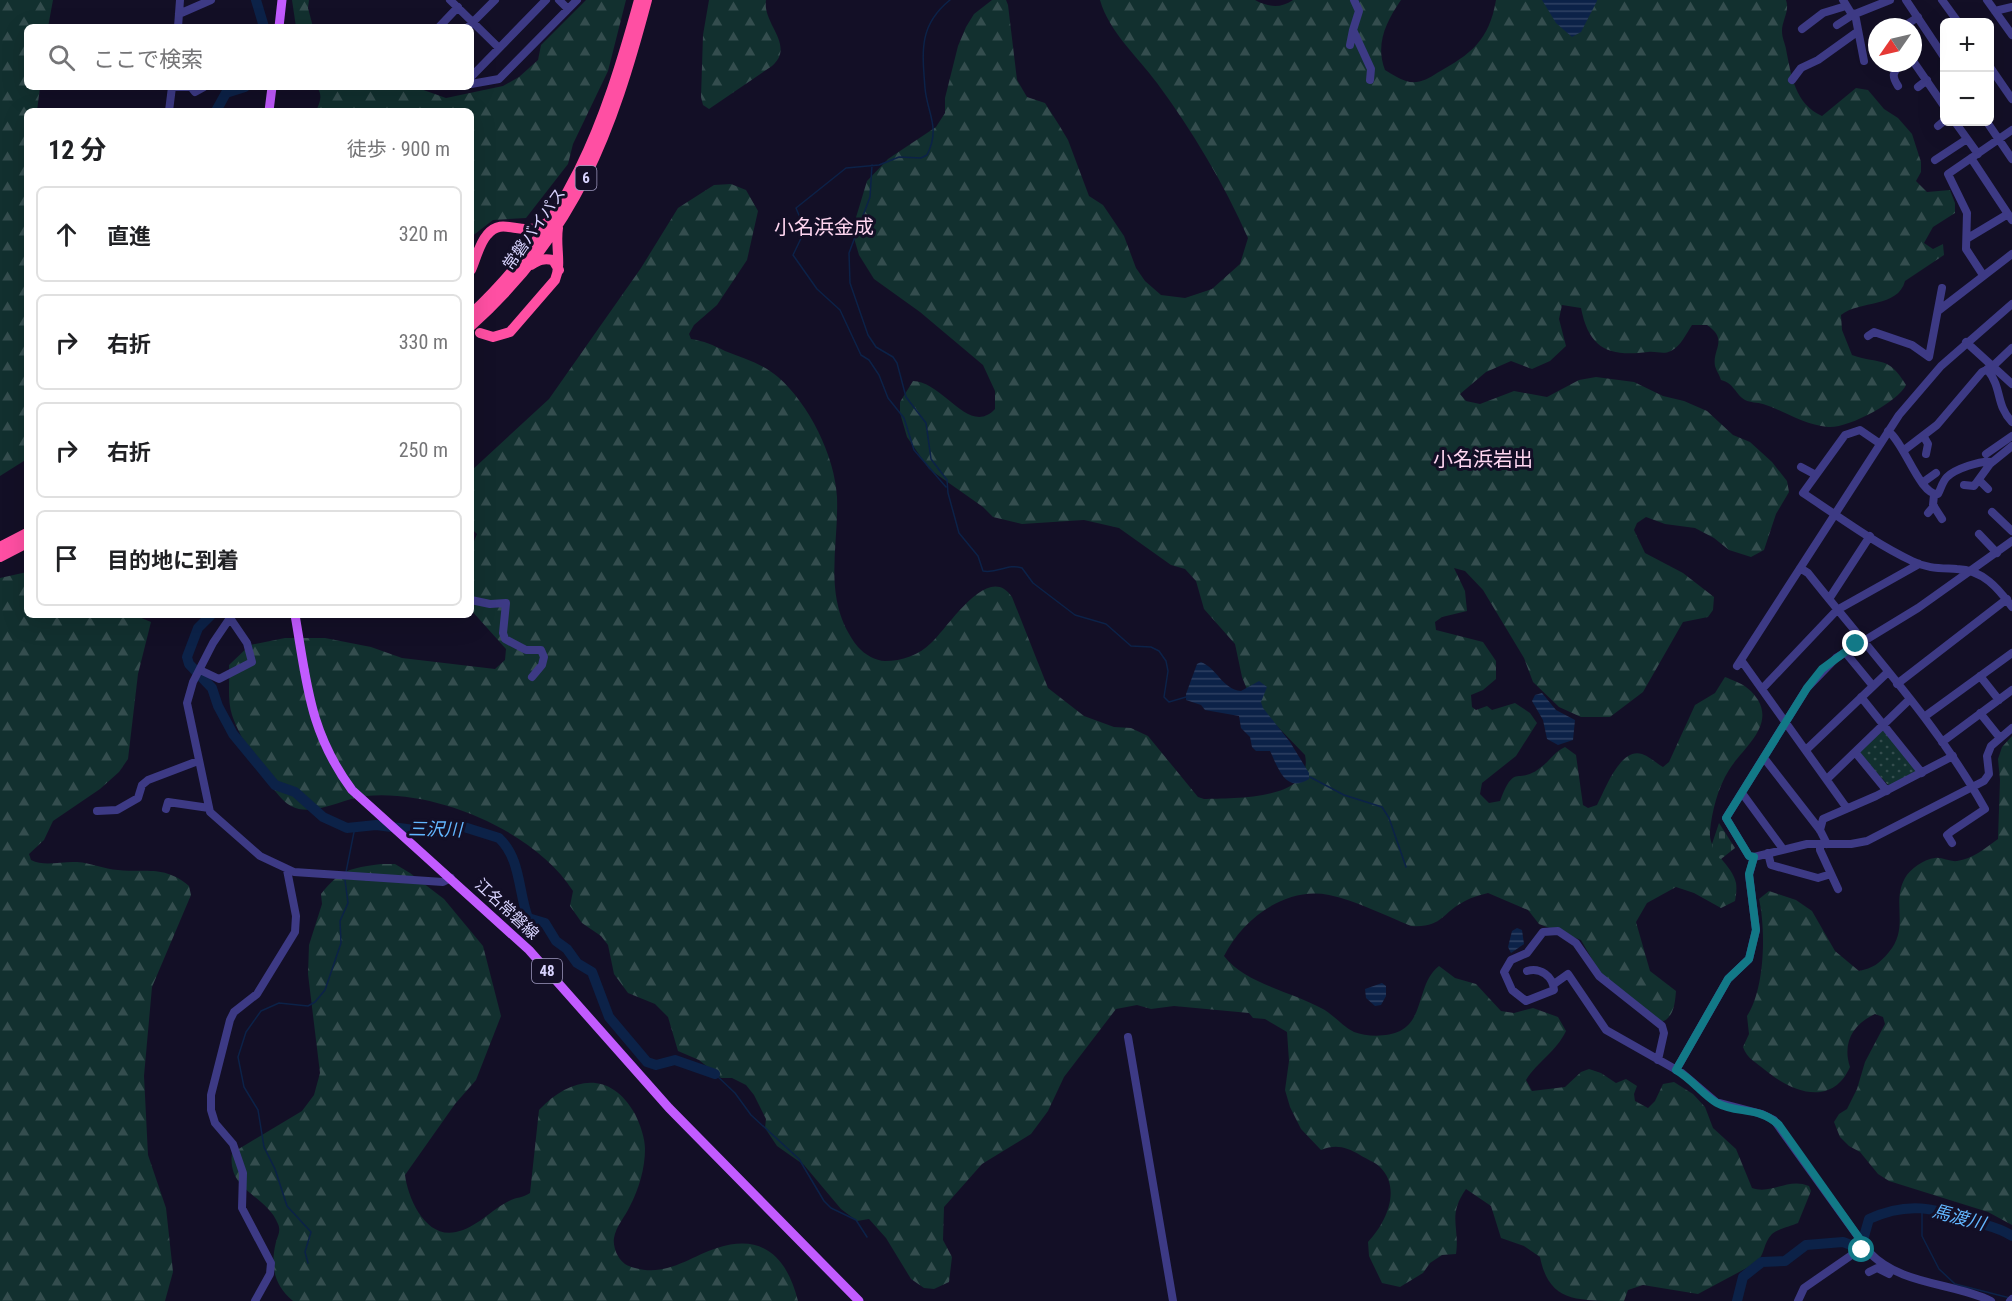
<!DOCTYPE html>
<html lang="ja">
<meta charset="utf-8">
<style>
:root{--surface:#fff;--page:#f2f2f2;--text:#202124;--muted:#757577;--line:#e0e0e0}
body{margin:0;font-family:"Roboto Condensed","Noto Sans JP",sans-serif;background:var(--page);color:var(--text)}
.controls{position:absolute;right:18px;top:18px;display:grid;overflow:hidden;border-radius:9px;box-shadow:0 6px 24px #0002}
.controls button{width:54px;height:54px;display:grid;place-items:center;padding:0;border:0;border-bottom:2px solid var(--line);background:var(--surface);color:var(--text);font:30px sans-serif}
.compass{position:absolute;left:1868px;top:18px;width:54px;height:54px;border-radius:50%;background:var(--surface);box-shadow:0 6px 24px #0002;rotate:236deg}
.stop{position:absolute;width:18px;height:18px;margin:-14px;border:4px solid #127987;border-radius:50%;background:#fff}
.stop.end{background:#127987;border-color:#fff;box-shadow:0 2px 6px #0008}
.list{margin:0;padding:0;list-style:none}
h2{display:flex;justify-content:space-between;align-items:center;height:78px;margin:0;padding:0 24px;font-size:26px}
h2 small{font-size:20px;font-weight:400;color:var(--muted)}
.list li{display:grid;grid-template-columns:39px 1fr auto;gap:18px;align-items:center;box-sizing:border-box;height:96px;margin:0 12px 12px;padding:0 12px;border:2px solid var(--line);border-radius:9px}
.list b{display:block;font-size:22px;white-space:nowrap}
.list em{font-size:20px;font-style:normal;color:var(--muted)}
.icon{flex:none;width:33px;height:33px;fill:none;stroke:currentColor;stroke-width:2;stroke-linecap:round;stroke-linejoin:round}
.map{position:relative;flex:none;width:2012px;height:1301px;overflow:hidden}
.search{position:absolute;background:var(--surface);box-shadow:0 6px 24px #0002;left:24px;top:24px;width:450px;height:66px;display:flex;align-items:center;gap:15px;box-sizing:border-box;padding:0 21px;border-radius:9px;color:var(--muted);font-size:22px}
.panel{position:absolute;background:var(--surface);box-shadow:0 6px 24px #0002;left:24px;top:108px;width:450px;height:510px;border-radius:9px}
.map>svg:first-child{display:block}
.forest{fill:url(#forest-firs)}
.cemetery{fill:url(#cemetery-stones)}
.park{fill:url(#park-dots)}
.water{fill:url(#water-rules)}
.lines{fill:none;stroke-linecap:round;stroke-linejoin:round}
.stream{stroke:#0c2248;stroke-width:1.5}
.river{stroke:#0c2248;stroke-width:10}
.minor{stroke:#3d3a85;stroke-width:8}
.major{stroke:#c25bff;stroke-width:9}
.highway{stroke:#ff4fa3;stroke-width:10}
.route{stroke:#127987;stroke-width:8}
.labels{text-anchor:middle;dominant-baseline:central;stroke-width:6;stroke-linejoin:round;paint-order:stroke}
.shield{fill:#130f26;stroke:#9e99be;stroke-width:1.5}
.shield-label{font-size:15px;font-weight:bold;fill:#d9d4ff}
.street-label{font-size:16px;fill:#d9d4ff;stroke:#130f26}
.water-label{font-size:18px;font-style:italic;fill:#62b6ff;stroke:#130f26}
.quarter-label{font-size:20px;fill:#ffd6f0;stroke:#130f26}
</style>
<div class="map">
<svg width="2012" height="1301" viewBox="0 0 2012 1301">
<defs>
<pattern id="forest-firs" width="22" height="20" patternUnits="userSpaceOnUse" patternTransform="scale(1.5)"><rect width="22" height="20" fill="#12302f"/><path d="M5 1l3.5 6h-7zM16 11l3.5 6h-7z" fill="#344d4e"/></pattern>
<pattern id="cemetery-stones" width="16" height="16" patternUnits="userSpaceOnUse" patternTransform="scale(1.5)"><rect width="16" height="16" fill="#12302f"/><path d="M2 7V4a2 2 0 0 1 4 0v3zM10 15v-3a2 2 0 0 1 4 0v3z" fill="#344d4e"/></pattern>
<pattern id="park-dots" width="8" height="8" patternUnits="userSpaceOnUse" patternTransform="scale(1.5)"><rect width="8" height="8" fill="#12302f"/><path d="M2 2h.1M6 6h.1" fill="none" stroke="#344d4e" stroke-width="1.8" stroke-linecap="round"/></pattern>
<pattern id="water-rules" width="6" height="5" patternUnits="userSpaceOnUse" patternTransform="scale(1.5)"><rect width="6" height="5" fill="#0c2248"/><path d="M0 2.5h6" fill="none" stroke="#2f4163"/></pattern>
</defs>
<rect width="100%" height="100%" fill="#130f26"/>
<path class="forest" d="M0,0H53L48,27H27V87H40L37,111H27V459L0,476Z
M292,0H309L308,8L313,27H296Z
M586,0H626L608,71L573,144L568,164L526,218L493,220L471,237V111H316C320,102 323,96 317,87H415L446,98L503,86L519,77L538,60L541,45Z
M709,0H766C762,24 796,45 772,66L709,109L703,105L701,97L703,35Z
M992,0H1006L1008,5L1017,80L1027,97L1045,103L1059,125L1068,140L1089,196L1103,205L1124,236L1136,268L1145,281L1161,295L1185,298L1212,289L1240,264L1248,238C1224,184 1192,130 1157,83C1138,57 1109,32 1100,0H1255C1268,7 1280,9 1293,0H1401C1386,22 1375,44 1385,70C1392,74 1399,79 1406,81C1417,85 1428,79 1437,73C1471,54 1489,41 1496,0H1786C1790,11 1782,20 1782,31C1782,38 1785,43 1786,49C1791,75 1795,104 1822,116L1856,88L1868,90L1884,109L1898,118L1912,134L1921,162V172L1916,181L1927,192L1950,190L1955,203V213L1933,227L1924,243L1933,249L1943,244L1944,255L1905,281C1898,308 1860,300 1841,315L1842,330L1852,355C1881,365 1888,355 1906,385C1898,402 1847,429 1828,427C1804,425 1785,411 1763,404C1757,402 1751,403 1745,400C1735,394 1734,383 1721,380C1720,376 1716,370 1715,366C1712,349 1729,340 1707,325H1692C1686,334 1681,346 1671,351C1663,355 1657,351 1648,352C1609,357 1589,349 1581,308L1562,305L1559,319L1566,346L1550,361L1532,369L1511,361L1486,372L1460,394L1466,401L1480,404L1514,391L1547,397L1579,380L1596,377L1634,382L1663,396L1684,401L1707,411L1733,435L1750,442L1772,462L1787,481L1789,492L1776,514L1764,550L1751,557L1729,550L1714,538L1695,528L1665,524L1646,517L1637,523L1634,530L1645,553L1683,573L1714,597L1713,610L1708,617L1683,622L1643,692L1610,717H1581L1559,707L1533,682L1524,658L1483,590L1465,571L1454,568L1465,591L1467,611L1442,617L1435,622L1436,630L1483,642L1496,661V679L1483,690L1471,695L1472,707L1476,710L1487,706L1492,710L1515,703L1530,713L1537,723L1516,756L1482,783L1480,794L1489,803L1500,801C1515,761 1517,786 1540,768C1550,761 1554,752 1565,747L1576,755L1583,805L1588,808L1597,805C1605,790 1620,747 1642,754C1649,756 1656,763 1663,767L1669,762L1695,705L1715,693L1725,677C1740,683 1749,686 1758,700C1774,727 1742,749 1729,770C1718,787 1712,811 1710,831C1708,853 1732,864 1736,883C1737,889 1736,896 1735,901L1721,908L1694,893L1676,887L1647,903L1636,922L1650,971L1676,991C1675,1003 1674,1017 1662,1022L1600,973L1581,940L1539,924L1528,910L1488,893C1481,895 1472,897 1465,901C1441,913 1443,928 1411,926C1384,915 1357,901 1329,895C1285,886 1242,920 1224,956C1244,983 1292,992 1321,1008C1333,1014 1342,1026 1354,1032C1367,1037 1388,1037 1400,1031C1425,1018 1417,983 1439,966L1455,978L1476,984L1501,1011L1514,1013L1533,1008L1558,1017L1566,1031C1556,1052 1538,1061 1526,1080L1532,1091L1565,1087L1581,1072L1589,1069L1601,1073L1616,1083L1626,1079L1637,1086L1634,1094L1635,1101L1648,1108L1655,1101L1663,1084L1674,1082L1693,1094L1705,1107L1713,1128L1736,1149L1752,1188C1772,1195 1788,1177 1809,1186L1811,1191L1798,1223C1791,1226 1778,1229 1772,1234C1763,1243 1765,1255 1756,1263L1698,1294L1643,1285L1628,1290L1624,1301C1574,1301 1549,1301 1540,1257L1524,1246L1501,1238L1491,1206L1466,1189C1447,1216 1460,1226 1456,1254L1442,1255L1430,1263L1423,1273L1400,1287L1382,1283L1369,1256L1368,1242C1386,1223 1402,1189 1380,1167C1375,1162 1366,1159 1360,1155C1346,1147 1336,1144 1321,1150L1301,1129L1290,1107L1285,1090L1289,1061L1287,1032L1265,1019L1253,1018L1249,1013L1174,1006L1151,1009L1137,1005L1116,1009L1064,1077L1048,1111L1031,1134L982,1164L944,1207L943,1240L952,1257L949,1282L934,1289L924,1288L911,1279L886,1238L869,1219L857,1221L841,1209L804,1165L777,1146L765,1128L766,1119L754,1095L746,1085L732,1078H721L699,1060L678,1051L668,1017L655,1004L628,993L614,974L608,945L601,936L582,923L570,906L573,891C536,832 436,789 366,796C343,798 313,818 291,806C272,796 239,736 232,715C227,699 230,681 229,665L250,645L285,638H325L371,647L402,658L495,669L505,660L506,649L471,610V548L477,534L471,528V471L549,399L641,268L678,208L714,185L731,184L746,190L758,211L747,260L717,305L694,325L689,334L691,339C704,341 713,345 725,351C743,358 763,364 778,377C809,404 835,456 837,497C839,549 821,600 858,647C864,654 876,661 885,661C902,661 919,655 931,643C948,628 988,561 1012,597L1048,688L1084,716L1114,727L1131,728L1148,736L1198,797L1204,799C1231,798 1315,801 1305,755L1251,699L1242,677L1235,644L1204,609L1196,581L1185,569L1171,565L1119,528L1084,520L1022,524L993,517L983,507L929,469L907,437L900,413V402L913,381C944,382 969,437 995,409V391L983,365L920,312L874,279L859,255L854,238V224L867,181L888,159L936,127L945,113V98L958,46L966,27L974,14Z
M27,572V615H139V617L151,622L138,674L128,759L119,772L100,789L53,821L44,840L29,854L31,860C45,867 61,861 77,862C91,863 104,869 118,870C147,873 164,865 189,886L191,895L152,987L144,1076L148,1155L166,1208L173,1272L165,1301H0V578Z
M2012,736V1225L1988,1212L1889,1181L1878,1174L1860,1152L1849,1146L1840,1137L1834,1122L1839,1114L1847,1109L1857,1089L1865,1062L1885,1024L1883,1017L1875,1014C1853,1024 1842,1043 1850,1067C1832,1107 1793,1093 1765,1070C1756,1062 1747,1059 1743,1047L1749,1034L1747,1016C1765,989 1766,930 1759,899L1769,891L1796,900L1812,911L1835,951L1859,971C1873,968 1879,964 1889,952C1910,927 1891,903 1905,878C1910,869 1924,859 1935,858C1942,857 1950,862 1957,861C1973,859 1985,848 1998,839L2000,780L1998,759L2002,747Z
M381,864H395L410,873L444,899L483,946L501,1016L476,1080L455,1104L405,1175C408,1199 426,1239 456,1232C476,1228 491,1210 509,1201C516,1197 523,1198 530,1193L539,1110C570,1077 610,1069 635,1114C640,1124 645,1138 645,1149C645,1168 639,1189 630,1206C625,1217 616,1226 614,1238C613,1243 615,1251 618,1256C622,1263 627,1266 635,1268C667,1277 689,1257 717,1248C764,1233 787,1258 798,1301H293C274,1285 270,1266 276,1242C278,1235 281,1231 278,1224C266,1194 227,1192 232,1153L302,1111L314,1095L320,1073L308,974L309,945L322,904L321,894C340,870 350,868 381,864Z"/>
<path class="cemetery" d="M1719,823L1735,848L1721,859L1715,856L1712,844Z"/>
<path class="park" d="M1882,729H1884L1917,772L1889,786L1859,753Z"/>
<path class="water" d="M1542,0H1597V1L1581,32L1572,37L1556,23Z
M1201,662C1218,669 1222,689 1241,691L1259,681L1267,687L1261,702L1263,708L1290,742L1309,773V779C1285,794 1278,767 1270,751H1256L1252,747L1250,737L1241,728L1239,716L1205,710L1201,705L1186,700V694L1197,664Z
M1542,693L1556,710L1575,720L1573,740L1558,745L1547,739L1543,720L1532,701L1535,695Z
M1517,928L1522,930L1524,944L1511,953L1508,947L1512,931Z
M1382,983L1386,986V996L1381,1005L1375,1006L1366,998L1365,989Z"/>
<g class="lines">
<path class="stream" d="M872,165L870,197L849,253L850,283L868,335L876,347L893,357L897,363L906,397L926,423L931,459L947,480L948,493L959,533L978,556L983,571C997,574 1008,563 1022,568L1033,583L1075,615L1106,624L1131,646L1151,647L1159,651L1166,661L1168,671L1164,697L1169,702L1186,697
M946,487L914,450L904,418L888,398L879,375L869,360L861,355L840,310L817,289L793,255L805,230L796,208L846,168L879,165L899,157L921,158L927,155C941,127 927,113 925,88C922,50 919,25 950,0
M1310,777L1344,795L1382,807L1389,818L1406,867
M346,872L355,827
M715,1074L735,1093L751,1115L799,1159L824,1201L831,1208L856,1220L867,1237
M1922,1207V1236L1939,1269L1955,1284L2010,1298
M308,1263L305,1252L311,1232L287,1206L275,1169L264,1147L258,1110L244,1087L238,1057L246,1032L261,1011L279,1003L308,1006L315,1002L325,990L341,943L340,921L348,903L345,880"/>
<path class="river" d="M256,0L264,27
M216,111L226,93L245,87
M211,615L198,628L187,657L189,664L212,688L218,706L233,734L275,785L295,792L323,817L347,828L376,825L430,832L464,827L499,838C521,859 518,891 528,918L545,923L556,941L567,949L577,963L592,972L609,1017L647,1062L656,1065L675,1060L715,1074
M1737,1301L1743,1277L1762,1262L1785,1261L1806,1245L1843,1242L1856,1247L1863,1240L1869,1219C1908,1201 1934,1208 1973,1221C1987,1226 1999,1227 2012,1236"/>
<path class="minor" d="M450,0L499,48
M559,0L568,9
M1354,0L1359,11L1353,30L1371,69L1370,80
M1843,0L1851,13L1855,14L1890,0
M1906,0L1944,57
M1942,0L1958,22
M1987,0L2012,35
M1995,11L2012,7
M179,14L211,0
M1855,14L1864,61
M1837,25L1854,14
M178,27L180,0
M439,27L458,7
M468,27L495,0
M1903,27L1918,17
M1802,29L1823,13L1846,6
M1350,45L1353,30
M1913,61L1944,106
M1990,67L2012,99
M471,77L546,0
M1792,80L1801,68L1818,60L1857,32
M471,84L499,79L577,0
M1898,86C1891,75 1893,73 1901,63
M173,87H192
M191,87L195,92L204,87
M1918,87L1927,80
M169,111L172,87
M1955,122L1978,154
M1987,122L2012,159
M1938,126L1944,121
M1971,158L2012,220
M1935,160L1967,139
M1968,238L2008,214
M1983,275L1966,249L1967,213L1948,174L2012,130
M1938,311L2012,254
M1868,336L1874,332L1912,345L1929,357L1942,288
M1966,342L2012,384
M1987,369C2003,389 1995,404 2012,422
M1888,431C1904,442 1920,496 1938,494C1941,489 1942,482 1947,477C1955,469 1981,460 1992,462
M1924,437L1928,444L1926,454
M1879,443L1860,430L1845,435L1803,493C1838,516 1874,543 1912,561C1928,569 1941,568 1957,569C1983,570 1998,588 2012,607
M1903,451L1937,425L1982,372L1992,367L2012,348
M1986,454L2012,436
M1801,467L1816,475
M1979,480L1988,489
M1922,483L1936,473
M1964,485L1974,486L1990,464L2012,446
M1934,495L1933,505L1942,519
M1992,512L2012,531
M1928,513L1934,506
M1979,534L1997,553
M1800,568L1808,573C1869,650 1937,723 1985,809L1952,831L1947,835L1952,843
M1829,599L1870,536
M471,600L490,604L506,603L503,633L505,639L526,650H541L544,657L542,665L532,677
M232,615L213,643L193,682L187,703L210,812L260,856L294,872L443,882L451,878
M1845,652L1873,686
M1741,660L1846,807
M1737,666L1899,415L1941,366L2012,304
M200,670L219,679L252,662L247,643L230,618
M1980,676L1999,700
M1897,684L2007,599
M1762,689L1837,610L1919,564
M1861,697L1922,773
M1980,713L2000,738
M1924,717L2012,653
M1942,742L2012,690
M1807,749L1888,672
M1855,752L1887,791
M1764,758L1820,830L1827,844
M1827,779L1910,699
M1742,793L1783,849
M166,809L168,802L209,808
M97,811L117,810L138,798L142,785L148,780L198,761
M1820,830L1823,819L1876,796L1953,756
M1820,844V850L1838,889
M1768,853L1771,865L1818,878L1831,874
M1754,857L1749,856L1726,818L1807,688L1836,658L1918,608L2012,541
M1527,971C1540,967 1553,976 1554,990L1526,1001L1512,990L1504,972L1511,960L1527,953L1543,932L1558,931L1576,943L1599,976L1662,1026L1664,1033L1658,1060
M1554,984L1568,974L1606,1030L1682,1073L1716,1102L1762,1114L1774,1120L1869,1252C1901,1286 1952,1282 1991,1301
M1128,1037L1173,1301
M1676,1070L1728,979L1749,959L1756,930L1749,875L1754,857L1807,844H1851L1867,841L1984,781L1989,774L1987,756L1991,746L2012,728
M1869,1272L1877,1268L1889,1274
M255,1301L270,1274L271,1263L242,1208L243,1173L233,1144L215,1123L211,1110V1095L230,1020L234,1012L257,994L295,932L296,916L287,870
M1798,1301L1804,1288L1856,1252L1867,1249
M2010,1301L2012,1299"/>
<path class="major" d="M279,27L282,0
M269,111L272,87
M295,615C307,683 309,732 352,790L529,950L669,1108L859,1301"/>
<path class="highway" d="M531,265C539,260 543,258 553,260L559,270
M471,270C476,259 479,244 487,235C504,214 522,241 548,222
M471,314C570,221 604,127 639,0
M471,326C576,232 612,132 647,0
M480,333L493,337L510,332L555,280C562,264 555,246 558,228
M0,547L27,533
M0,557L27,543"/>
</g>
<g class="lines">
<path class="route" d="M1856,644L1822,669L1807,688L1726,818L1749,856L1754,857L1749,874L1756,930L1749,959L1728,979L1676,1070C1692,1079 1703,1095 1717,1103C1737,1114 1759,1106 1779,1125L1867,1249L1862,1250"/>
</g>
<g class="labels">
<g class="shield">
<rect x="575.5" y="166" width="21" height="24" rx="4.5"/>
<rect x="532" y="959" width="30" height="24" rx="4.5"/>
</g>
<g class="shield-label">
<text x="586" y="178">6</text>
<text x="547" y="971">48</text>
</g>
<g class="street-label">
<text transform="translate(534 229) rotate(-55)">常磐バイパス</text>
<text transform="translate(507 909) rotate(43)">江名常磐線</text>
</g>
<g class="water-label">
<text transform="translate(435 829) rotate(1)">三沢川</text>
<text transform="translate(1959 1217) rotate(15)">馬渡川</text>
</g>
<g class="quarter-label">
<text x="824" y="227">小名浜金成</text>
<text x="1483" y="459">小名浜岩出</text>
</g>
</g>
</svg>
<div class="controls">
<button>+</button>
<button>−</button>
</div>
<svg class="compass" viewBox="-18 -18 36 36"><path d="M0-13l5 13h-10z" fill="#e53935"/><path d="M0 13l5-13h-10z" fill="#757577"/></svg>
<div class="stop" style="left:1862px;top:1250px"></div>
<div class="stop end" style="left:1856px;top:644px"></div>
<div class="search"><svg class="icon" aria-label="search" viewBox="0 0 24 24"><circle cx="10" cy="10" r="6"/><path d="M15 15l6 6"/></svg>ここで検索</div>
<section class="panel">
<h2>12 分<small>徒歩 · 900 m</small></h2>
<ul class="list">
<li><svg class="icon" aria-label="ahead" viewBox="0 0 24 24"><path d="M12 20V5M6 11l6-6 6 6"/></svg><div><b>直進</b></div><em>320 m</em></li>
<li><svg class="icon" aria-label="right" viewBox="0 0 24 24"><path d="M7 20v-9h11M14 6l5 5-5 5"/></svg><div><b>右折</b></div><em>330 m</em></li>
<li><svg class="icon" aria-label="right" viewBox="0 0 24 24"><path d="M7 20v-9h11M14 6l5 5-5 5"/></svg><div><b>右折</b></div><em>250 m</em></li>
<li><svg class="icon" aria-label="arrive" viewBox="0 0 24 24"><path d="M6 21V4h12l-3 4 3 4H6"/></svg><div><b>目的地に到着</b></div></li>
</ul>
</section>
</div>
